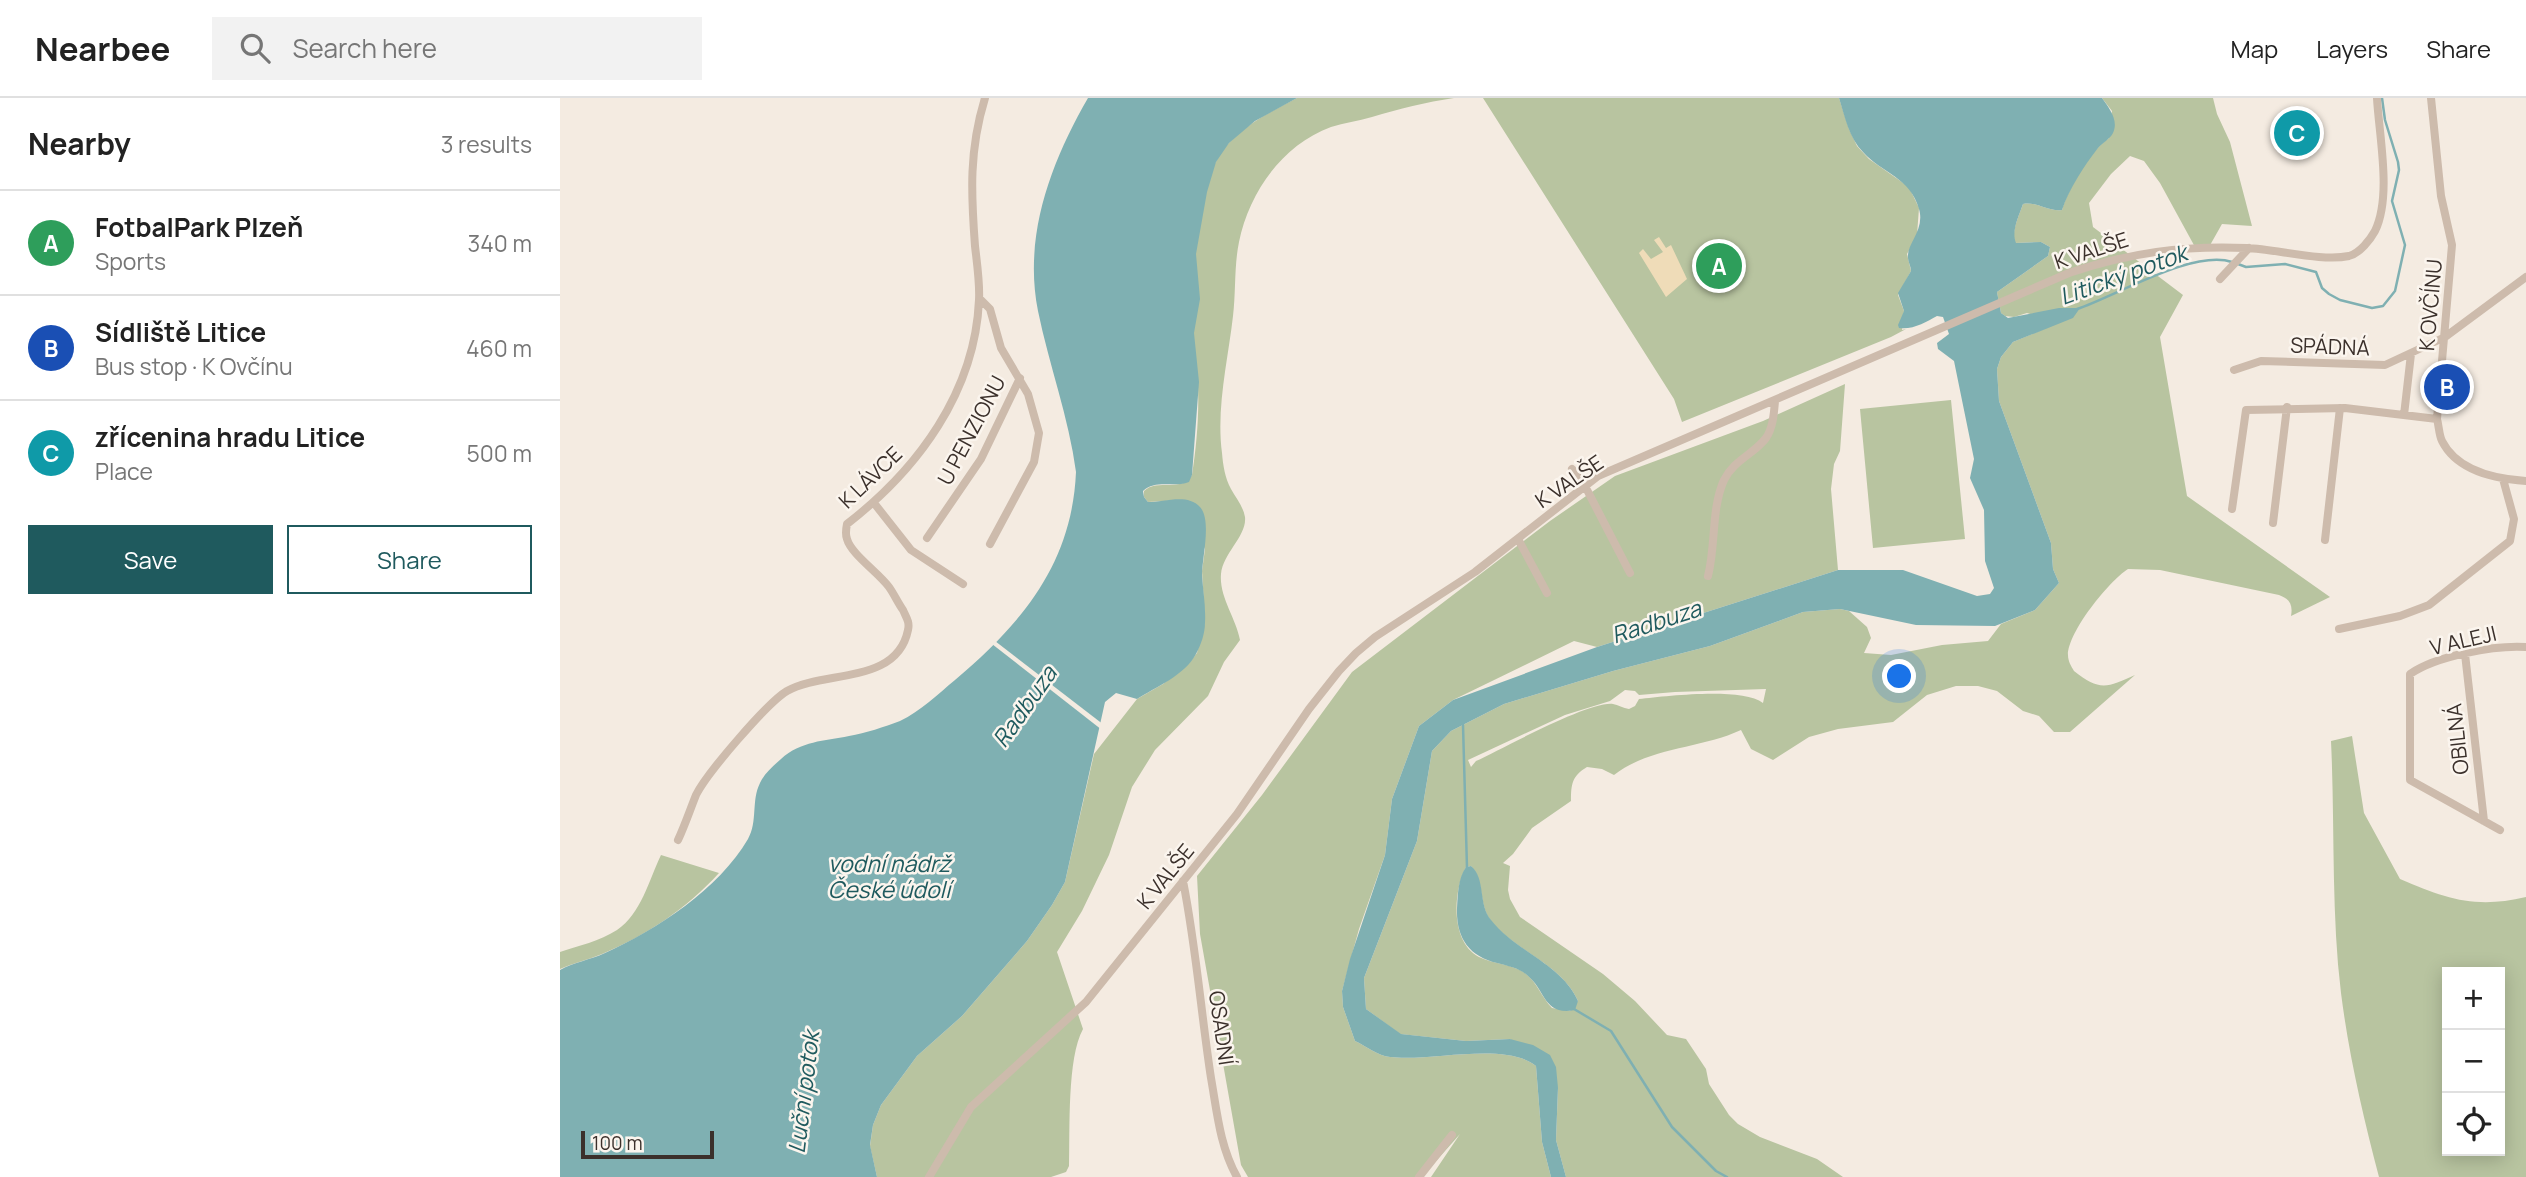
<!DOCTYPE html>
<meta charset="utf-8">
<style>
:root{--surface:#fff;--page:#f2f2f2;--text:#222;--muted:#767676;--line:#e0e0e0;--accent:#1f5a5e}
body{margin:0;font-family:Manrope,sans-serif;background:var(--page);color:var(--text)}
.controls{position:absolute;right:21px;bottom:21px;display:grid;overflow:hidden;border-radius:0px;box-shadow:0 4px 18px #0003}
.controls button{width:63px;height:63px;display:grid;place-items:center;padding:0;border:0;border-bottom:2px solid var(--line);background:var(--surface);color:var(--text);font:35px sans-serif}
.scale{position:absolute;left:21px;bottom:18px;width:133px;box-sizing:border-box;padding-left:7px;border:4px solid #3b302b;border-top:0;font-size:19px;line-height:24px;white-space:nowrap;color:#3b302b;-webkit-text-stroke:5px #fbf5ee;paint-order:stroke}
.you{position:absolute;left:1340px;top:579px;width:24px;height:24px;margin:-18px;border:5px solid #fff;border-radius:50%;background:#1a73e8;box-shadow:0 0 0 10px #1a73e833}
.badge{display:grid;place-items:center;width:46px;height:46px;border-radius:50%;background:var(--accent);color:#fff;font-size:23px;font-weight:700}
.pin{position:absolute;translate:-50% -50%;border:4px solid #fff;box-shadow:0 2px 7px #0006}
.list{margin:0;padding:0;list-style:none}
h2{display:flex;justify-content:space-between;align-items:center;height:91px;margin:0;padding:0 28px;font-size:30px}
h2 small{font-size:23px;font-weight:400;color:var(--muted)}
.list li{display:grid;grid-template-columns:46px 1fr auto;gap:21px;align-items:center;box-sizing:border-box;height:105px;padding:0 28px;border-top:2px solid var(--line)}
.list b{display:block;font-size:26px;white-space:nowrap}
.list p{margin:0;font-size:23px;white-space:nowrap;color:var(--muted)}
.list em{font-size:23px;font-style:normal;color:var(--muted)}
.actions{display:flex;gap:14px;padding:21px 28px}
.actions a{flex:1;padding:16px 0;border:2px solid var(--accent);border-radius:0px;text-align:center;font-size:24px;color:var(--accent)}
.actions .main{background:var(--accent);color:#fff}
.icon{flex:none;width:38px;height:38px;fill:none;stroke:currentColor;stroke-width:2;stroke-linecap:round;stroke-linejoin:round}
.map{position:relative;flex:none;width:1966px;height:1079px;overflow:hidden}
header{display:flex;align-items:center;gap:42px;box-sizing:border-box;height:98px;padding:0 35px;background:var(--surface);border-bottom:2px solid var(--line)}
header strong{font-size:33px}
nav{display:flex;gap:38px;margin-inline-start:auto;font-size:24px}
.search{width:490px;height:63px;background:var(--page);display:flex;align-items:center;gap:18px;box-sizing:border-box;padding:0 24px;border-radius:0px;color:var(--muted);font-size:26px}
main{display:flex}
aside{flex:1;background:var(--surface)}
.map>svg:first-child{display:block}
.green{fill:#b8c4a0;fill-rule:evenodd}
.sand{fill:#efdcb8}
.water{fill:#7fb0b2}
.pier{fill:#f4ebe1}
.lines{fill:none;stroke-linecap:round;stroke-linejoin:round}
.stream{stroke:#7fb0b2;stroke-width:2.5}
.minor{stroke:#cdbbac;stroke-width:8}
.labels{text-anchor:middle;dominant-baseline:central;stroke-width:5;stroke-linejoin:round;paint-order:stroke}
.street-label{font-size:21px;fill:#3b302b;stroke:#fbf5ee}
.water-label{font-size:23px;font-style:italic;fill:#1f5a5e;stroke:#fbf5ee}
</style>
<header>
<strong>Nearbee</strong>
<div class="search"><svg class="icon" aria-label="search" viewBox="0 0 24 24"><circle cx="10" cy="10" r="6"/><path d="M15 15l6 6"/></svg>Search here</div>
<nav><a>Map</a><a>Layers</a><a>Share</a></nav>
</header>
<main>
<aside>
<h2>Nearby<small>3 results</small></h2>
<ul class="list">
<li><span class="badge" style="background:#2e9e5b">A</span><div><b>FotbalPark Plzeň</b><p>Sports</p></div><em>340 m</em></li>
<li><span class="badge" style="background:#1a4fb4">B</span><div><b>Sídliště Litice</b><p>Bus stop · K Ovčínu</p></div><em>460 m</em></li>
<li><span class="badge" style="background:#0f9aa8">C</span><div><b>zřícenina hradu Litice</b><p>Place</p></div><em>500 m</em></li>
</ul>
<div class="actions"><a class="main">Save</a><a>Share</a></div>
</aside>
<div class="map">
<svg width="1966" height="1079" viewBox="0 0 1966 1079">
<rect width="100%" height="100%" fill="#f4ebe1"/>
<path class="green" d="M737,0H894C866,4 839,11 812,19C798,23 784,25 771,29C722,47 689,95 679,144C674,168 676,194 673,218C668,262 656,310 662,355C663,367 665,380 671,391C676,400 683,408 685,419C687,438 663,455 661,476C659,499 676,520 680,542L664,564L648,598L595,652L572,689L549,757L522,813L497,854L523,931C507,960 510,1032 509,1068L506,1074L491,1079H317L310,1048L313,1027L321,1007L357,958L402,918L467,843L492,807L505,784L534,656L577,601L603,586L629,565L637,555L645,524L642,473L645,451L622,402L588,404L584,399V393C597,380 623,395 632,377C638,339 641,295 635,256L614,255C621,220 628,185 635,150C641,117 644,75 666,48C685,26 712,13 737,0Z
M923,0H1279L1289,31L1297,48L1309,61L1349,89L1359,110L1357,137L1347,156L1351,173L1338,197L1344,213L1342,232L1346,231L1331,239L1122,324L1114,301Z
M1542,0H1653L1657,16L1670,44L1692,128L1662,126L1649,149H1635L1600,85L1584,63L1570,58L1551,76L1529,105L1533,129L1623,197L1600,239L1627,398L1770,499L1731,518C1733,507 1730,501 1719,497L1600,472L1568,471C1549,483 1508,534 1508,557C1508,563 1511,568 1514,573C1539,593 1547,590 1575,577L1510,634H1494L1479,618L1463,613L1437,593L1418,588H1396L1367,597L1333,624L1278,631L1249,639L1213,662L1191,651L1181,632C1140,651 1090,649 1054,677L1042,671L1027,669C1012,678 1011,686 1011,703L972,730L953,756L943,765L950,768L948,792L950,801L960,819L1043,876L1075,903L1107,937L1126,941L1146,971L1149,986L1169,1017L1178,1026L1200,1039L1257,1061L1283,1079H1006L996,1042L998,990L950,941L906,943L840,936L806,911L804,880L857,743L872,653L891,633L944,606L1053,573L1150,548L1243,514L1280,511L1289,513L1307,529L1311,540L1304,555L1331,557L1382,547L1428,543L1441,526L1475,512L1499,485L1493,471L1491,445L1439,303L1437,271L1441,259L1453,244L1498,225L1467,215L1454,219L1445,218L1441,215L1437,194L1488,158L1490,149L1481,144L1455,145C1451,133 1459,118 1463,106C1476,103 1488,114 1502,112C1508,91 1531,51 1549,40L1552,13ZM1206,591L1203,605C1182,589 1107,598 1079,601L1075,608L1069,611C1063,610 1058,607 1053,606C1029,603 942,651 916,663L911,669L908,662L1005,617L1050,603L1065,592L1075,593L1079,597L1115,594ZM911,768C925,783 918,806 931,823C955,853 1002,866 1018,903L1010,913L992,910C982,900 977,884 965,875C952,866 933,866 919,859C890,844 893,793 906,769Z
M1285,286L1280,353L1274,366L1271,391L1278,472L1037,549L1014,543L893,602L859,628L832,701L825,757L799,831L782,893L783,909L795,943C806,948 818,958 830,959C871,964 945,943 976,968L982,1044L991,1079H871L900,1036L862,1079H688L681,1067L640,836L637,778L702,697L792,574L990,423L1055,378L1203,323Z
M1391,302L1405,441L1313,450L1300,311Z
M1792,638L1804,715L1840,781C1886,801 1916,811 1966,799V1079H1819C1803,1018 1789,958 1781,895C1771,812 1775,727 1771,643ZM1940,874V1053H1887V874Z
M101,757L159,775C126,811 87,837 42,856C28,862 13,865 0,871V854C18,848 40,843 57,832C81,816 89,782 101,757Z"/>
<path class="sand" d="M1099,139L1106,150L1111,147L1127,181L1106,199L1079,155L1083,151L1091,161L1103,154L1094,142Z"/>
<path class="water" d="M528,0H737L695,23L669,45L656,64L647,94L636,156L640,201L634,235L639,284L632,377L629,384C614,390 595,381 583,393L584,399L588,404C604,404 628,395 640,409C652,422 642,460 642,477C643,493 646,509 645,525C645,535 641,547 636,556C625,577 596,589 577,601L556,595L545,604L505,784L492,807L467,843L402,918L357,958L321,1007L313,1027L310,1047L317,1079H0V872C14,864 30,862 45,855C96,832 159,791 188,741C198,723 191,703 200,685C204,676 213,668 221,661C241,643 264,643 289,638C306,635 324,629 340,623C361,613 378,596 395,582C462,525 512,466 516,374C509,320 489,267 478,213C463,138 491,64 528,0Z
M1279,0H1542C1549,10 1559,22 1553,35C1550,41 1542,45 1538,50C1524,68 1509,91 1502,112C1488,114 1476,103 1463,106C1459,118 1451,133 1456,145L1481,144L1490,149L1488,158L1437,194L1441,215L1448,220L1499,210H1520L1513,220L1453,244L1441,259L1437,271L1439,303L1491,445L1493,471L1499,485L1475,512L1435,528L1356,527L1280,511L1243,514L1150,548L1053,573L944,606L891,633L872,653L857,743L804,880L806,911L841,936L906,943L950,941L973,947L990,957L996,969L998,990L996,1042L1006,1079H991L982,1044L976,968C945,943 871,964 830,959C818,958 806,948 795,943L783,909L782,893L790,861L825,757L832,701L859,628L893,602L1037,549L1278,472H1343L1417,498L1430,496L1434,490L1425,463L1424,412L1410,380L1414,361L1394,263L1378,251L1377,245L1389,236L1383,219L1377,218C1366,224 1353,232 1339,230L1338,227L1344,213L1338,195L1351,173C1351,168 1347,162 1348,157C1348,145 1365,131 1359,111C1350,79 1323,76 1303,54C1289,40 1285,19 1279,0Z
M911,768C926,780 918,807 931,822C955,853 1002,866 1018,903L1015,912C983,918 986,892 967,877C959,870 948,868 937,865C909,858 896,840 897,810C898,795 898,781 906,769Z"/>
<path class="pier" d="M435,543L544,627L542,632L432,546Z"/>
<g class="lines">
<path class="stream" d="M1678,166L1686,169L1725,166L1756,174L1762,190L1769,196L1780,202L1812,210L1823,208L1835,193L1845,147L1832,103L1839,72L1838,64L1825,22L1822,0
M1517,211C1556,198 1633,151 1672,164
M903,627L907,770
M1014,911L1051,933L1112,1029L1156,1073L1167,1079"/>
<path class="minor" d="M1871,0L1881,98L1892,147L1877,321C1879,328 1879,337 1882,343C1897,373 1936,381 1966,383
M1660,181L1689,150
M420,201L430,211L441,250L468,296L479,335L474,364L430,446
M1674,272L1701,263L1825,267L1885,239L1966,179
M1844,317L1851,256
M1012,371L1025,388L1070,475
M314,405L351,452L403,486
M1672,411L1686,312L1785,310L1877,321
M1713,425L1727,309
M367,440L421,361L460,280
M958,441L987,495
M1765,442L1780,310
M1148,478C1156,447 1151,411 1164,382C1174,362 1194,356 1206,340C1213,330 1214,315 1215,303
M1779,531L1840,518L1869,507L1950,443L1954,421L1943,381
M1905,556L1924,723
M1940,732L1850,682V576C1876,558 1934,547 1966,549
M118,742C125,727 130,712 136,697C147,675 207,605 227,593C264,572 337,587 348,532C350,524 346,519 343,512C338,505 334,496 329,489C319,475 291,456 287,441C285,436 286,431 287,426C358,371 415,294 419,202C420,185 417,166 415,148C411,95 409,52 425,0
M623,783C636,848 641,915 651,980C657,1014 660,1049 677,1079
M369,1079L411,1009L526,904L677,716L749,611L779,573L796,555L815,539L915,474L1038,378L1509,175C1569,155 1623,147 1687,150C1716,151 1762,164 1789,158C1800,155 1810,142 1815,133C1832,98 1819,38 1817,0
M859,1079L892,1037"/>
</g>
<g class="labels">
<g class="street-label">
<text transform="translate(1531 152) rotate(-18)">K VALŠE</text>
<text transform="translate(1870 207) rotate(-85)">K OVČÍNU</text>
<text transform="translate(1770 248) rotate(2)">SPÁDNÁ</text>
<text transform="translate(411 332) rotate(-62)">U PENZIONU</text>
<text transform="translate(310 379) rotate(-44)">K LÁVCE</text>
<text transform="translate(1009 383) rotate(-34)">K VALŠE</text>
<text transform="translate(1903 542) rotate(-13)">V ALEJI</text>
<text transform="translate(1897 641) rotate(-96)">OBILNÁ</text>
<text transform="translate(605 778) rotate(-51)">K VALŠE</text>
<text transform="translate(662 930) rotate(82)">OSADNÍ</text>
</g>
<g class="water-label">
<text transform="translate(1563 176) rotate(-20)">Litický potok</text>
<text transform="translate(1096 523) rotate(-18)">Radbuza</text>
<text transform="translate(464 608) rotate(-55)">Radbuza</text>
<text x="329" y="765">vodní nádrž<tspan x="329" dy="26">České údolí</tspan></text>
<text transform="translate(243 994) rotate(-83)">Luční potok</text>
</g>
</g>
</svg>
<div class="controls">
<button>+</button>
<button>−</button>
<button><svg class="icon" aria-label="locate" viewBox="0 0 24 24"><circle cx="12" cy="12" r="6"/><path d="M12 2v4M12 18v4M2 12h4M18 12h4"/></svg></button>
</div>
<div class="scale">100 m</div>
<div class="you"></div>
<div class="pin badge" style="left:1159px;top:168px;background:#2e9e5b">A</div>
<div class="pin badge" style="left:1887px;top:289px;background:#1a4fb4">B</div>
<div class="pin badge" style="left:1737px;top:35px;background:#0f9aa8">C</div>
</div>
</main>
